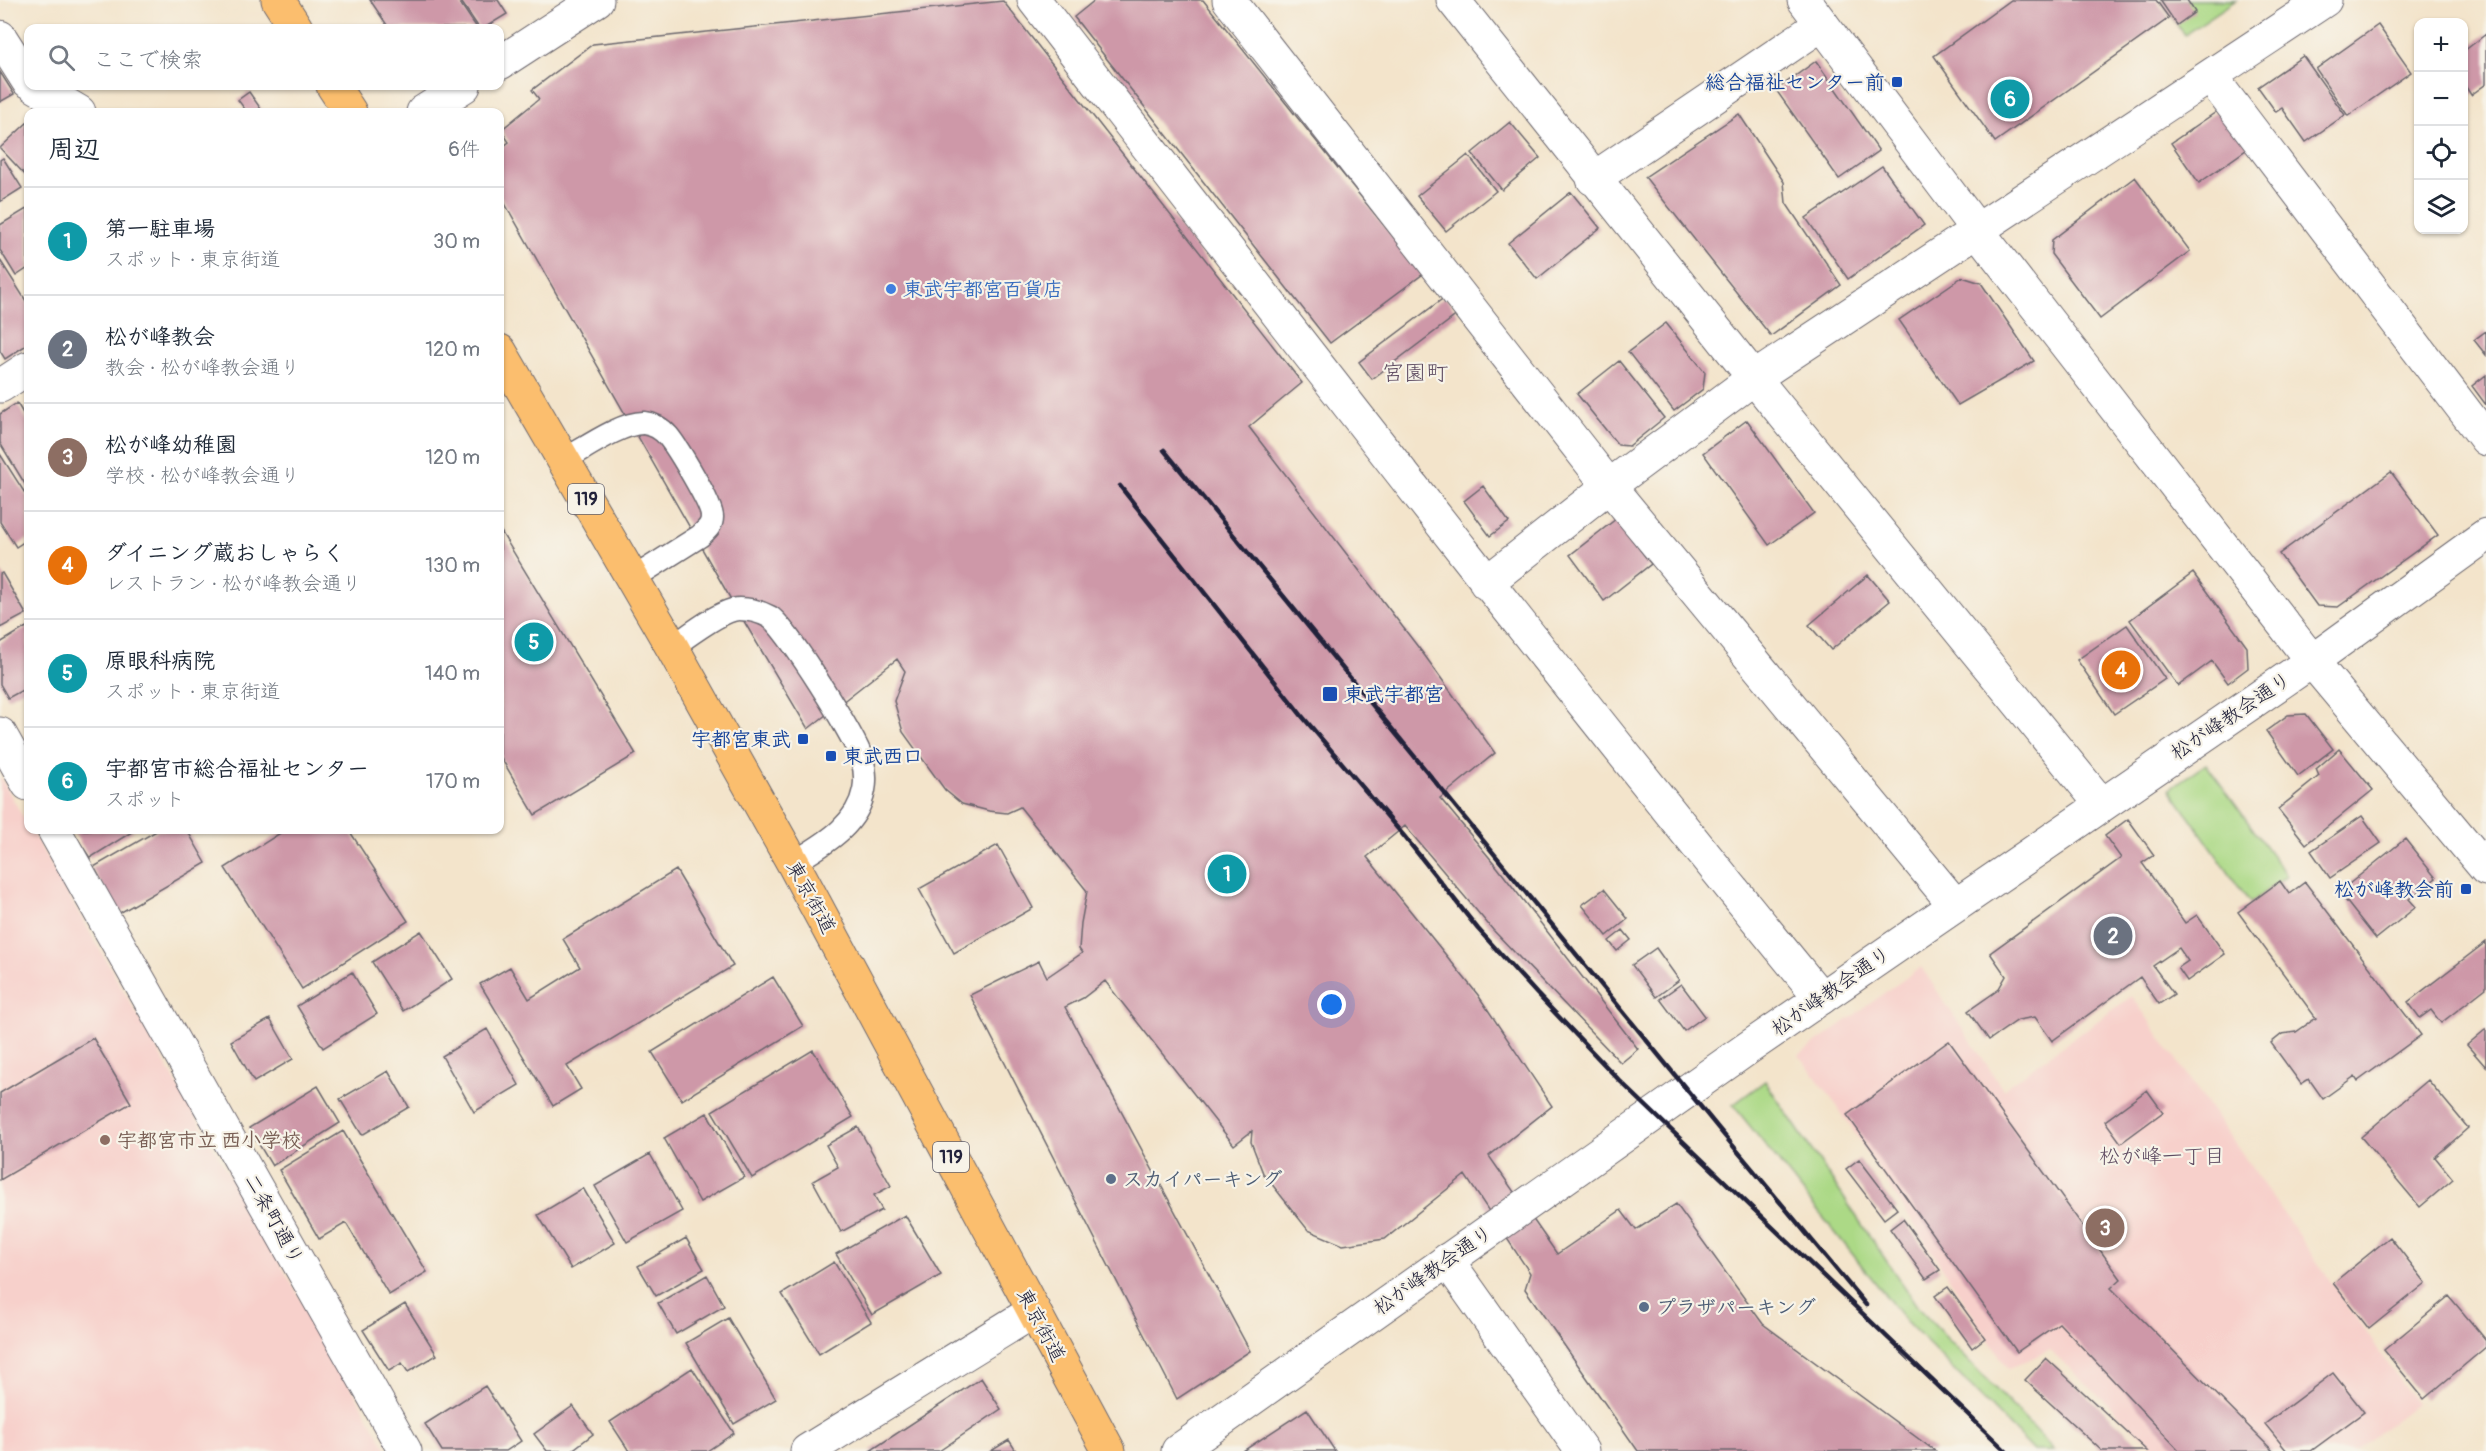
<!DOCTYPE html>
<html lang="ja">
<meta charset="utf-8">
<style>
:root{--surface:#fff;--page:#f2f2f3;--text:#1f2937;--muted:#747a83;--line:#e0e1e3;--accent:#b45309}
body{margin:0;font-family:Pangolin,"Klee One",sans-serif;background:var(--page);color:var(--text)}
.controls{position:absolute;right:18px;top:18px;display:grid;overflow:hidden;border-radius:12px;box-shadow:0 2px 4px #0004}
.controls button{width:54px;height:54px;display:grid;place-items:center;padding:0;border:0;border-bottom:2px solid var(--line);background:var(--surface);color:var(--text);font:30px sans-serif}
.you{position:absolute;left:1332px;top:1005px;width:21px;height:21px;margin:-15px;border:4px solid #fff;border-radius:50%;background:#1a73e8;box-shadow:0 0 0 9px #1a73e833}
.badge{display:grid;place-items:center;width:39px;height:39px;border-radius:50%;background:var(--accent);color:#fff;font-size:20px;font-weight:700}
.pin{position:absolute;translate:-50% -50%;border:3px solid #fff;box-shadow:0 2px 6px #0006}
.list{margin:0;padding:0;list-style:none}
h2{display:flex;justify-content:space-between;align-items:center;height:78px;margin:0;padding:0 24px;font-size:26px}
h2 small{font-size:20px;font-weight:400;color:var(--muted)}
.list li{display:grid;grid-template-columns:39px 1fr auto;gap:18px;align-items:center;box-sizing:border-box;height:108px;padding:0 24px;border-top:2px solid var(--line)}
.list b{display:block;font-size:22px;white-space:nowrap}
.list p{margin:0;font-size:20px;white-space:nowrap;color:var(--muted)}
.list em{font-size:20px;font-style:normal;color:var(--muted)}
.icon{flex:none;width:33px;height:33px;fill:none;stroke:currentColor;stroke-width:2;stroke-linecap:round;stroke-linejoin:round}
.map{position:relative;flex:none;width:2486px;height:1451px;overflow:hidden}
.search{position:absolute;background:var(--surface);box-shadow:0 2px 4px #0004;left:24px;top:24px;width:480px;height:66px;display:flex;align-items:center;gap:15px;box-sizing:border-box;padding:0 21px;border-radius:12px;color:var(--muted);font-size:22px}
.panel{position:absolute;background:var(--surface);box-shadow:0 2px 4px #0004;left:24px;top:108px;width:480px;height:726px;border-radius:12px}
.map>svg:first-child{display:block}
.built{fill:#f7d0cb}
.green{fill:#acd986;stroke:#677e60;stroke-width:1.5}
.building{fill:#ce98a8}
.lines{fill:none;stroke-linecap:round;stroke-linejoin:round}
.service-casing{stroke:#6b666d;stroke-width:25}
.minor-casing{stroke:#6b666d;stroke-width:35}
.tertiary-casing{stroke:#6b666d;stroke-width:35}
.trunk-casing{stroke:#6b666d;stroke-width:35}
.service{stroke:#fff;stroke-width:22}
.minor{stroke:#fff;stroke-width:33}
.tertiary{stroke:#fff;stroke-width:33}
.trunk{stroke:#fbbe6e;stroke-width:33}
.rail{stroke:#22223b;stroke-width:4.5}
.transit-dot{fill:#1a4fb4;stroke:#f7f3e8;stroke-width:2}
.shop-dot{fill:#3f7fe0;stroke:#f7f3e8;stroke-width:2}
.education-dot{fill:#8d6e63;stroke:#f7f3e8;stroke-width:2}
.service-dot{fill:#5c6f8a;stroke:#f7f3e8;stroke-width:2}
.labels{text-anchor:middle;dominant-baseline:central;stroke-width:4.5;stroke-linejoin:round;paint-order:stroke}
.shield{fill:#f7f3e8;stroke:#62616f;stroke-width:1.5}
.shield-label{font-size:18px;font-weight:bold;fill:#22223b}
.transit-label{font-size:20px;font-weight:bold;fill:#164399;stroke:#f7f3e8;text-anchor:end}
.shop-label{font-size:20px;font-weight:bold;fill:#366cbe;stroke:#f7f3e8;text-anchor:start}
.street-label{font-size:20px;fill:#22223b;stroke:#f7f3e8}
.education-label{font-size:20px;font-weight:bold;fill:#785e54;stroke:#f7f3e8;text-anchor:start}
.service-label{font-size:20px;font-weight:bold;fill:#4e5e75;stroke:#f7f3e8;text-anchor:start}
.neighbourhood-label{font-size:21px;fill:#5e4b61;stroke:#f7f3e8}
.quarter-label{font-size:22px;fill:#5e4b61;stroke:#f7f3e8}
</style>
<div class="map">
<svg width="2486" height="1451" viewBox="0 0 2486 1451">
<rect width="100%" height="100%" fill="#f7f3e8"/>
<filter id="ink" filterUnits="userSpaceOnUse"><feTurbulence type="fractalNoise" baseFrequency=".0167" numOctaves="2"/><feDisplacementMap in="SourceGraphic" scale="12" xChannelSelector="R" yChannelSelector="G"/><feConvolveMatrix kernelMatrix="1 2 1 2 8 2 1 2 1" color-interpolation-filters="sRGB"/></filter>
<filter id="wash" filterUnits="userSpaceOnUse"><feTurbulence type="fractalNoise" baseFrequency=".008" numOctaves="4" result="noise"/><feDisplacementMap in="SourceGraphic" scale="24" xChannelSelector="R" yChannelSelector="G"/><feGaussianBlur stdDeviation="1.35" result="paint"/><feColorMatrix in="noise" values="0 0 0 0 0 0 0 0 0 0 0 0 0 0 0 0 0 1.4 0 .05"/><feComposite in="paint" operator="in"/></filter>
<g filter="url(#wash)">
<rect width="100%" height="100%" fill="#f3e4cb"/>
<path class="built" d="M0,776L28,826V830H31L388,1451H0Z
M1921,967L2003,1089L2132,996L2416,1404L2354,1451H2158L2050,1350L2008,1369L1837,1106L1799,1055Z"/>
<path class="green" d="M2160,0H2236L2184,35Z
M2206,764L2287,876L2250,903L2170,789Z
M1765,1081L1919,1309L2055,1451H2034L1906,1321L1733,1105Z"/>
<g id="blocks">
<path class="building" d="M370,0H458L477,28H389Z
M460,0H498L507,14L484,28H479Z
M1095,0H1203L1423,274L1330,343L1074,17Z
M2011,0H2156L2169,18L1995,142L1934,56Z
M2160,0H2187L2195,12L2177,25Z
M1003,1L1302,383L1249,427L1425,656L1495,753L1440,798L1498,868L1638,1049L1621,1063L1493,930L1405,826L1367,857L1478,995L1552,1106L1489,1156L1557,1254L1621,1210L1636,1230L1676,1204L1763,1324L1935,1451H1638L1525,1289L1530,1273L1465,1175L1385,1239L1343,1245L1308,1230L1263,1173L1251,1142L1252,1131L1234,1145L1105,981L1083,998L1065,1007L1250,1351L1177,1399L970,995L1039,961L1047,977L1082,953L1079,949L1081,923L1087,891L1020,807L1007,813L989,811L962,804L945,790L903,732L894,701L905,671L897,659L808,729L729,596L500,195V149L509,142L501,130L539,99L532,90L593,44Z
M2378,25L2411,72L2348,116L2316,69Z
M2486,34V84L2471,95L2464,84V51Z
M2303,56L2345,115L2306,142L2282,108L2276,112L2258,87Z
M1816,61L1879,151L1839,179L1776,90Z
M0,72L14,94L0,102Z
M249,92L263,112H247L238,100Z
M2222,108L2250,147L2199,183L2171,143Z
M1739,114L1784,182L1786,203L1841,285L1771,336L1645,177Z
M28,122V178L0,148Z
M1510,122L1540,158L1502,190L1472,153Z
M1468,155L1496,191L1446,231L1417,196Z
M3,158L22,188L0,202V160Z
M1882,166L1924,225L1848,279L1806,218Z
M2135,177L2190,251L2100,319L2051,254L2052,240Z
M1571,192L1600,228L1537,279L1508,243Z
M28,208V268L16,276L0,250V225Z
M0,260L28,304V344L5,359L0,351Z
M1962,277L1981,283L2034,361L1958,405L1899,320Z
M1445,297L1458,314L1372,379L1359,362Z
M1666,323L1705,372L1703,389L1674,411L1628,352Z
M2486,331V355L2474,340Z
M1619,361L1664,418L1629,446L1618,445L1577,394Z
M2486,375V405L2472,386Z
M17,403L28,422V489L0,443V414Z
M1747,420L1814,513L1769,545L1703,453Z
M0,454L28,498V539L16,547L0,522Z
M2391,472L2438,535L2338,607L2317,606L2279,554Z
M1483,486L1509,522L1490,536L1464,501Z
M1616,519L1651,564L1604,601L1570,555Z
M500,530L636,754L535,815L500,756Z
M2,573L26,614L0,628V574Z
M2193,573L2247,647L2248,668L2228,683L2212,661L2178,686L2130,620Z
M1868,575L1890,601L1831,650L1809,625Z
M2127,625L2165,679L2114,714L2077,660Z
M28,626V687L8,698L0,684V643Z
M2306,714L2333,749L2298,776L2266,731L2288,715Z
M2339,749L2373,790L2306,844L2278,809L2319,776L2316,769Z
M2362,816L2381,843L2330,878L2311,851Z
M2128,819L2154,855L2142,863L2185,923L2197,915L2225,954L2187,981L2178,968L2188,961L2179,948L2153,966L2174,994L2159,1004L2140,977L2052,1041L2035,1017L2018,1020L1989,1040L1968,1011L1998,990L2006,976L1990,953L2121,858L2105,836Z
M72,830H135L90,858Z
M158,830H187L206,863L118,914L92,868Z
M285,830H349L408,921L302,989L225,868Z
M2405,839L2436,878L2409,899L2416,907L2376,939L2339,892Z
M998,845L1033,908L954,953L919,889Z
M676,870L733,966L567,1066L581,1089L553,1106L480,984L510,967L529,999L580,967L563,939Z
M2280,881L2289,894L2305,882L2421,1035L2358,1081L2355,1076L2323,1099L2309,1079L2301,1084L2271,1043L2282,1034L2296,1032L2316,1018L2238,912Z
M1604,889L1628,919L1607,936L1582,905Z
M1623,930L1631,940L1617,951L1609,941Z
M421,931L452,979L403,1011L372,962Z
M2486,942V988L2441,1023L2431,1010L2420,1018L2408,1002Z
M1656,948L1679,980L1656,997L1632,965Z
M352,972L377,1014L323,1048L297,1006Z
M773,977L803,1026L682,1100L652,1052Z
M1681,984L1705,1016L1684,1031L1660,999Z
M270,1019L293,1059L254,1082L231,1041Z
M487,1029L519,1085L474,1112L442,1056Z
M2486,1029V1067L2467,1045Z
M93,1038L131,1103L0,1180V1093Z
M1949,1041L2121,1279L2111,1288L2273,1451H2180L2059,1323L2017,1352L1847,1115Z
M813,1050L853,1117L752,1178L712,1111Z
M388,1071L409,1107L362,1135L340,1099Z
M2428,1080L2468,1128L2435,1157L2453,1179L2420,1207L2361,1137Z
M318,1086L340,1123L272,1166L249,1128Z
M2147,1090L2163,1112L2121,1143L2105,1121Z
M707,1113L744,1177L700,1202L664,1138Z
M858,1127L891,1186L874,1195L882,1210L841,1232L813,1181L838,1167L826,1145Z
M343,1131L427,1272L389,1295L346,1223L319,1239L279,1170Z
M650,1154L682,1211L627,1242L595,1186Z
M1859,1159L1897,1209L1884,1219L1846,1169Z
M583,1188L615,1243L571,1269L538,1215Z
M905,1215L941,1275L872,1315L836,1254Z
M1903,1219L1940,1270L1926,1279L1890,1229Z
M2390,1237L2426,1283L2369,1329L2333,1283Z
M686,1238L704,1269L656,1296L638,1266Z
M834,1262L871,1322L819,1354L782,1294Z
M707,1275L724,1306L676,1334L658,1303Z
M1948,1287L1985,1338L1972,1348L1935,1296Z
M2449,1296L2486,1340V1347L2424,1399L2384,1350Z
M405,1304L437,1355L408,1372L402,1363L389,1371L363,1330Z
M728,1318L776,1399L734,1424L686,1343Z
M2046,1358L2147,1451H2102L2025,1380Z
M692,1368L734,1433L707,1451H629L610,1422Z
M2333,1373L2364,1412L2311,1451H2287L2265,1424Z
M981,1378L1001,1409L939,1451H870Z
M485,1386L521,1441L506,1451H442L425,1424Z
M573,1406L593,1434L571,1451H547L534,1434Z
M1307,1409L1335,1451H1243Z
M1009,1440L1016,1451H991Z"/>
</g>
</g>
<g filter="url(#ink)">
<use href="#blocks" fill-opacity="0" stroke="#6b666d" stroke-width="1.5"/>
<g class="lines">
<defs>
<path id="service" d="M564,460C584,449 622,422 644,423C653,424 661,428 668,436C677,447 712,504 712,517C712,526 706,530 700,536L632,579
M672,647C687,637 722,609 739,609C749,609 761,612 770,617C787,628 855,737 862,759C865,769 866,780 864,790C857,827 822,845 793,863"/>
<path id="minor" d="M1034,0C1294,335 1552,670 1821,998
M1229,0L1609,486L1955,905
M1453,0L1754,378L2101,804
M0,37L28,81
M2211,77L2486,439
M35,86L79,112
M1593,179L1822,24
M0,386L28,368
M1486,583L1609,486L1754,378
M0,734L28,784
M54,830L405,1451
M1447,1260L1582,1451
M807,1451L1034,1311"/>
<path id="tertiary" d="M1804,0L1977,230L2312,661L2486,869
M500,63L597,0
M423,112L464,86
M1754,378L2325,0
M1178,1451L1748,1048L2312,661L2486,535"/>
<path id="trunk" d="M278,0L296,28
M333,86L350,112
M500,351L672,647L793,863L1109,1451"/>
</defs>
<use href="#service" class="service-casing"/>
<use href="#minor" class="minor-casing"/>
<use href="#tertiary" class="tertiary-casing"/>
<use href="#trunk" class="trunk-casing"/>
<use href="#service" class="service"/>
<use href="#minor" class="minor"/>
<use href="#tertiary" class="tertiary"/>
<use href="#trunk" class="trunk"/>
<path class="rail" d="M1164,450L1719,1129L1866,1305
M1120,486L1302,716L1404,836L1478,929L1537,994L1620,1081L2006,1451"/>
</g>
</g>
<g class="transit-dot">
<rect x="1891" y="76" width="12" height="12" rx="3"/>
<rect x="1322" y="686" width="16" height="16" rx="3"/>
<rect x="797" y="733" width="12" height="12" rx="3"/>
<rect x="825" y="750" width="12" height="12" rx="3"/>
<rect x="2460" y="883" width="12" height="12" rx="3"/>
</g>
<circle class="shop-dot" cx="891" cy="289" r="6"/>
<circle class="education-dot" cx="105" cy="1140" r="6"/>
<g class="service-dot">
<circle cx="1111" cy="1179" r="6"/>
<circle cx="1644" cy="1307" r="6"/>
</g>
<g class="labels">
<g class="shield">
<rect x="568" y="484" width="36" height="30" rx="4.5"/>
<rect x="933" y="1142" width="36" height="30" rx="4.5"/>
</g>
<g class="shield-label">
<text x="586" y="499">119</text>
<text x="951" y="1157">119</text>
</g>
<g class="transit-label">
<text x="1885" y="82">総合福祉センター前</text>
<text x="1344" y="694" text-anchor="start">東武宇都宮</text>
<text x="791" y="739">宇都宮東武</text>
<text x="843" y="756" text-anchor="start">東武西口</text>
<text x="2454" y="889">松が峰教会前</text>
</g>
<g class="shop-label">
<text x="903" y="289">東武宇都宮百貨店</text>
</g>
<g class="street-label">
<text transform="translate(2231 716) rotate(-34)">松が峰教会通り</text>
<text transform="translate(811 897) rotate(61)">東京街道</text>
<text transform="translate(1831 991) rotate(-35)">松が峰教会通り</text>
<text transform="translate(274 1219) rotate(61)">二条町通り</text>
<text transform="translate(1433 1270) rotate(-35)">松が峰教会通り</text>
<text transform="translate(1041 1325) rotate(62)">東京街道</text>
</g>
<g class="education-label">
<text x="117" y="1140">宇都宮市立 西小学校</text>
</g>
<g class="service-label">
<text x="1123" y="1179">スカイパーキング</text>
<text x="1656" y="1307">プラザパーキング</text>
</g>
<g class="neighbourhood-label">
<text x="2162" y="1156">松が峰一丁目</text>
</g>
<g class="quarter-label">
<text x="1415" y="373">宮園町</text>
</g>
</g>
</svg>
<div class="controls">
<button>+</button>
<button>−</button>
<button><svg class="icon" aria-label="locate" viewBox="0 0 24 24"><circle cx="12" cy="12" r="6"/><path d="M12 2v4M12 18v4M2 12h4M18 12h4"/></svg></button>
<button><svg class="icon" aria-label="layers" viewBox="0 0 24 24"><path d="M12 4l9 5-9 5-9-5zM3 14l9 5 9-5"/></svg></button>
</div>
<div class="you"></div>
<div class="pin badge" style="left:1227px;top:874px;background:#0f9aa8">1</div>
<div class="pin badge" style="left:2113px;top:936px;background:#6b7280">2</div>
<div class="pin badge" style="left:2105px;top:1228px;background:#8d6e63">3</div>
<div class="pin badge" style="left:2121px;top:670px;background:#e8710a">4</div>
<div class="pin badge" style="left:534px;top:642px;background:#0f9aa8">5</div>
<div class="pin badge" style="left:2010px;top:99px;background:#0f9aa8">6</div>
<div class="search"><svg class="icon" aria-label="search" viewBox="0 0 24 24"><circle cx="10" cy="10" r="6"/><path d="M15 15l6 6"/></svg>ここで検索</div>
<section class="panel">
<h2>周辺<small>6件</small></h2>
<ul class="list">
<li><span class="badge" style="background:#0f9aa8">1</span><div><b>第一駐車場</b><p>スポット · 東京街道</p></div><em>30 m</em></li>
<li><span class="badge" style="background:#6b7280">2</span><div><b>松が峰教会</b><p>教会 · 松が峰教会通り</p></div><em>120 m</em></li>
<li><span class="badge" style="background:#8d6e63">3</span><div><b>松が峰幼稚園</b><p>学校 · 松が峰教会通り</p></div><em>120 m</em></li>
<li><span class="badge" style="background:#e8710a">4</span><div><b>ダイニング蔵おしゃらく</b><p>レストラン · 松が峰教会通り</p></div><em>130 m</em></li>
<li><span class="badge" style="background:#0f9aa8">5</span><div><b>原眼科病院</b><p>スポット · 東京街道</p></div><em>140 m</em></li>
<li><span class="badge" style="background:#0f9aa8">6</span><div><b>宇都宮市総合福祉センター</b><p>スポット</p></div><em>170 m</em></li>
</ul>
</section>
</div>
